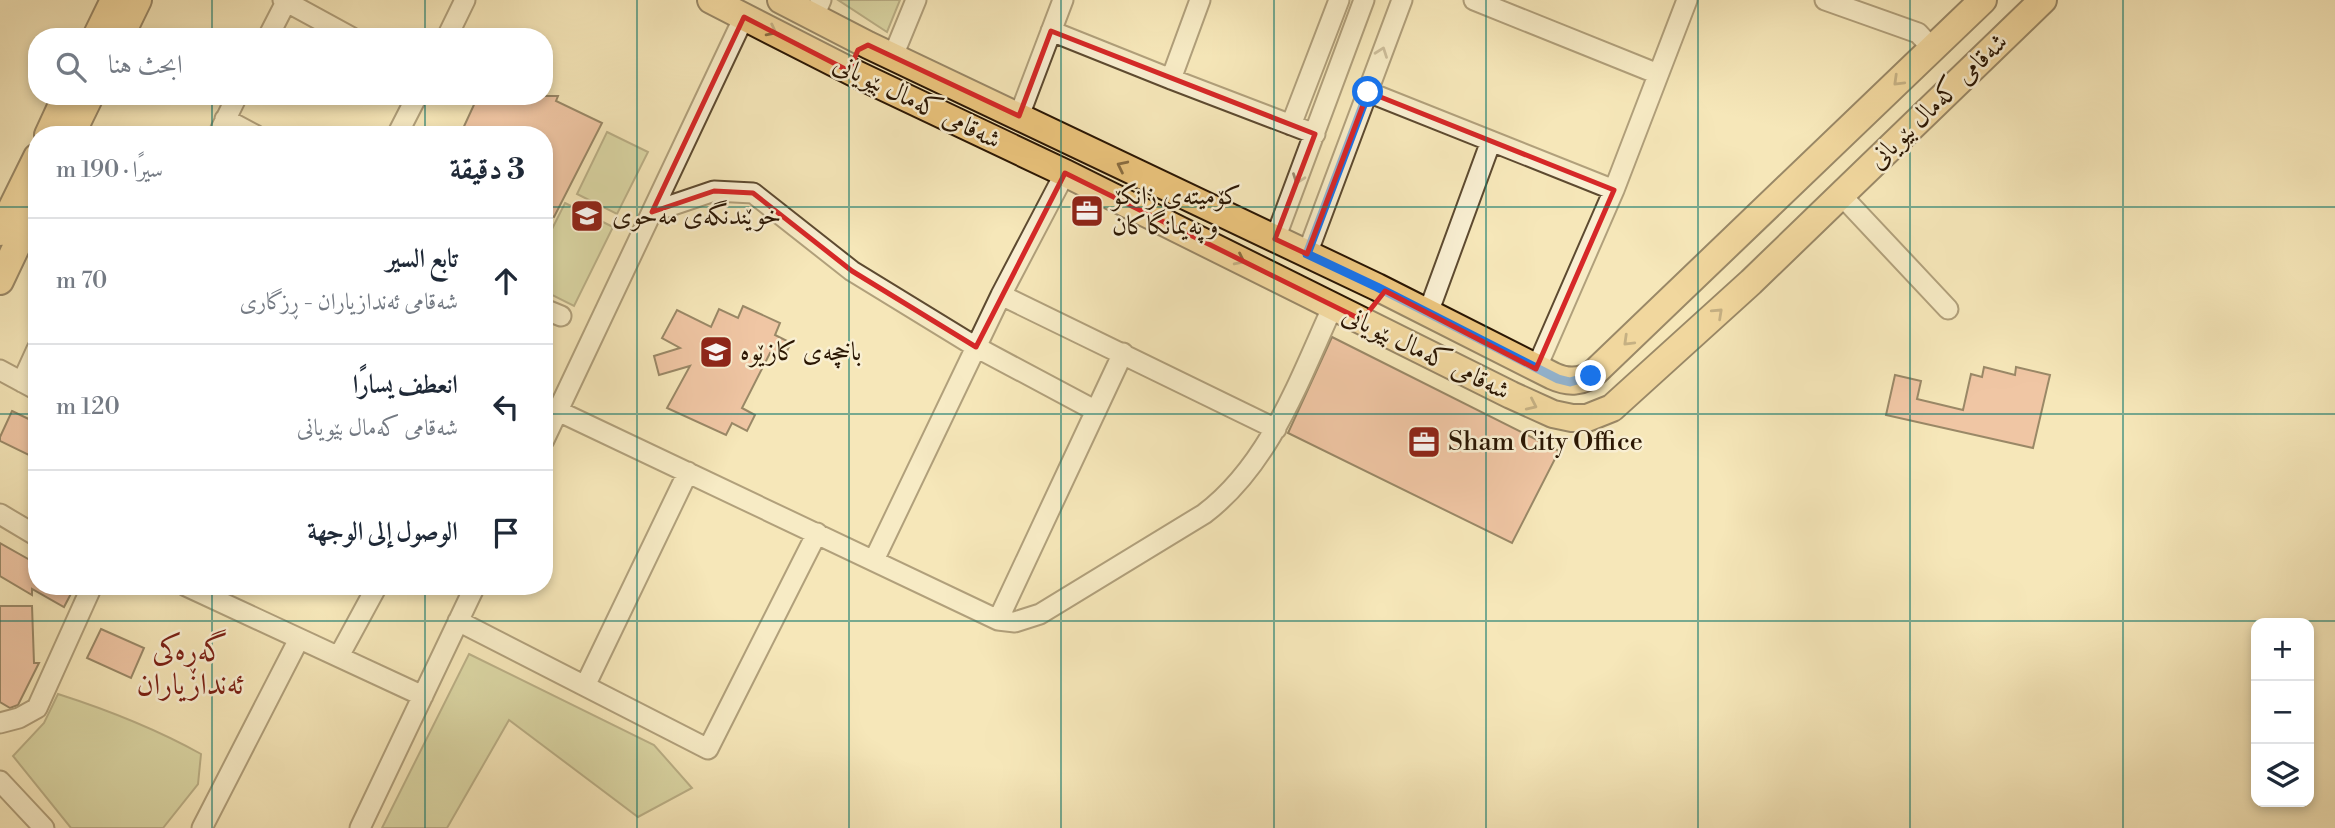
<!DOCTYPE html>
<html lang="ar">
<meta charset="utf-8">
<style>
:root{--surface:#fff;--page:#f6f6f7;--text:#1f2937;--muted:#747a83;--line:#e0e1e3}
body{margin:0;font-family:"Libre Bodoni",Amiri,serif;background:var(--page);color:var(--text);direction:rtl}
.controls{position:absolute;right:21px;bottom:21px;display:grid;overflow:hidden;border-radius:14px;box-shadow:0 4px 10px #0003}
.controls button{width:63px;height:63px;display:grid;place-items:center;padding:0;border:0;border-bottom:2px solid var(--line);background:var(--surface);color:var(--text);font:35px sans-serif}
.stop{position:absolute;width:21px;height:21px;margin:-16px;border:5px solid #1a73e8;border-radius:50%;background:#fff}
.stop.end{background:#1a73e8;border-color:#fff;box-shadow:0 2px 7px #0008}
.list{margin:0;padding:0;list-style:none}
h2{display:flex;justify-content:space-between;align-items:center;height:91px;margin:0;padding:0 28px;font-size:30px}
h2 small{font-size:23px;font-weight:400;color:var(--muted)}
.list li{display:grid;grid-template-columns:46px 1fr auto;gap:21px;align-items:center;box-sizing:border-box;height:126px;padding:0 28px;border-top:2px solid var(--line)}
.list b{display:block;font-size:26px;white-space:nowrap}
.list p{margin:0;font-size:23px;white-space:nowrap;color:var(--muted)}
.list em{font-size:23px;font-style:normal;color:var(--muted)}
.icon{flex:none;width:38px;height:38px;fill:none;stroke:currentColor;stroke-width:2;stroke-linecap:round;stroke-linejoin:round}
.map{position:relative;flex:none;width:2335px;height:828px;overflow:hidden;direction:ltr}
.search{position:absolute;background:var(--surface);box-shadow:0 4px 10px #0003;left:28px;top:28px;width:525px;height:77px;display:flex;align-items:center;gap:18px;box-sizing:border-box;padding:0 24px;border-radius:28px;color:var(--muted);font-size:26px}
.panel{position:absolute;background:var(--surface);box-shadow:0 4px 10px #0003;left:28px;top:126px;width:525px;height:469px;border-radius:28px;direction:rtl}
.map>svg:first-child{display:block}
.green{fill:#bdc58f;stroke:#746e49;stroke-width:2}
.building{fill:#e89d89;stroke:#2a1603;stroke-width:2}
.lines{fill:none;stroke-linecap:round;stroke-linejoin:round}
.minor-casing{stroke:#5d4a30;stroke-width:23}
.major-casing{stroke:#2a1603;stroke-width:30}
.minor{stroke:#f9efd2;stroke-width:19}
.major{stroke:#ebc47c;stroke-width:26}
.oneway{stroke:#8a6d40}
.oneway2{stroke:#9c8d75}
.route{stroke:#1a73e8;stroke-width:9}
.marked{fill:none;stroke:#d62828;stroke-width:5;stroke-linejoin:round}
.grid{fill:none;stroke:#0f766e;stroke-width:2;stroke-opacity:0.55}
.labels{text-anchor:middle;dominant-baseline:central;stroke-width:5;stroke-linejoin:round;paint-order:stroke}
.street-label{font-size:26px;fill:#2a1603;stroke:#f9efd2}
.poi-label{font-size:26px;fill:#2a1603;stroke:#f9efd2;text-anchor:start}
.quarter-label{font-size:30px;fill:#7a1f14;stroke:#f9efd2}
</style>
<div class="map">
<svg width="2335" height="828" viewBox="0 0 2335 828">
<rect width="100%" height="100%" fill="#f6e7b9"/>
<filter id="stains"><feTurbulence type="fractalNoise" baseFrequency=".00286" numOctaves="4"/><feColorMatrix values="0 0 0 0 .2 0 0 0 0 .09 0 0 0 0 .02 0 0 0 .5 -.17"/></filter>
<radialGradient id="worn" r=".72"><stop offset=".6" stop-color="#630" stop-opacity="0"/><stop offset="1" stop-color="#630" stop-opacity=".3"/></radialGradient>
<path class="green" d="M838,0H900L887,32Z
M607,132L648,152L617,214L577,194Z
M565,203L613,227L574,306L544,291V245Z
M469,654L654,745L692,788L638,817L509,720L447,828H382Z
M58,694C108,710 156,729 201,754L198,784L163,828H71L13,756L44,723Z"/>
<path class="building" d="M478,96H558L556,101L602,123L554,217L544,213V135H460Z
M743,306L780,323L775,335L791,343L783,359L770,353L742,408L755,415L747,431L732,423L726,435L667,408L690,366L659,375L654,356L680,348L662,338L677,310L711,327L719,309L738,318Z
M1332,337L1559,451L1512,543L1288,433Z
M1984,367L2015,375L2016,367L2050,375L2033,448L1886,415L1895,375L1921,381L1917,399L1963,410L1971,374L1982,377Z
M12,411L37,423V459L0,441V437Z
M0,543L37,564V586H75L64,607L32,589V595L0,576Z
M0,606H32L34,663H39L18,705L10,708L0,702Z
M101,629L144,648L131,678L87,658Z"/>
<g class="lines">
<defs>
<path id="minor" d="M283,0L351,37
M1474,0L1658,74
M1825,0L1918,33L1932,48
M814,16L821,0
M1051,31L1171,79L1315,134
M268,37L286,2
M447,37L465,0
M893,56L916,0
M1171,79L1200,0
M1368,92L1614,190
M1019,116L1063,0
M225,119L255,135
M1291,125L1339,0
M218,135L237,96
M397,135L417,96
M1841,195L1948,309
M652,212L714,191L753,193L852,271L976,347L1096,411
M1275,239L1364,0
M1307,254L1402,0
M1001,295L1276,429
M544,309L561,316
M1428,313L1491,141
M1536,369L1614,190L1687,0
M0,370L37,390
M22,382L37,349
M558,411L998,620L1015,622L1040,614L1204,514C1270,464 1299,380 1333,306
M544,440L744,17
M0,514L37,536
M874,560L1001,295L1065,173
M186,586L423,696
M998,620L1123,353
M458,621L708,749L817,533
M339,656L377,586
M585,686L688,472
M0,723L19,718L37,708L92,586
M0,781L44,828
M202,828L299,639
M360,828L475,586"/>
<path id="major" d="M711,0L854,73L1065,173L1511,395L1553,414L1572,418H1587L1612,408L1751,282L2043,0
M781,0L868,45L1377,287L1553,376C1568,383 1583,383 1596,371L1983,0
M96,37L114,0
M120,37L138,0
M48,135L66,96
M71,135L90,96
M0,232L37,157
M0,281L37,203"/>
</defs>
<use href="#minor" class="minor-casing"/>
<use href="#major" class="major-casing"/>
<use href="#minor" class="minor"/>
<use href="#major" class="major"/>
</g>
<defs><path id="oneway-chevron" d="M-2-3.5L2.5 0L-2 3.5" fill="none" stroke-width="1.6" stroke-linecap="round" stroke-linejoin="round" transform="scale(1.75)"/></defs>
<g class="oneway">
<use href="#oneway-chevron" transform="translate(772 31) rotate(27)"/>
<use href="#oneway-chevron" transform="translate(1898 81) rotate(136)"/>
<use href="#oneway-chevron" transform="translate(1122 166) rotate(-154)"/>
<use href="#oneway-chevron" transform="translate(1240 260) rotate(26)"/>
<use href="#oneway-chevron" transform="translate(1718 313) rotate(-43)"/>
<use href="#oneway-chevron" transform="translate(1628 341) rotate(136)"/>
<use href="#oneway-chevron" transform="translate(1532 405) rotate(25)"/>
</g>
<g class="oneway2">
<use href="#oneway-chevron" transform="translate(1382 52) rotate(-70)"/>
<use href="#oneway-chevron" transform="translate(1298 179) rotate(110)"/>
</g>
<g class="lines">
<path class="route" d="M1368,92L1307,254L1377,287L1558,379L1570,382L1591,376"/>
</g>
<path d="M0 0H2335V828H0ZM744,17L849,71L858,50L868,45L1019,116L1051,31L1315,134L1275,239L1307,254L1368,92L1614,190L1536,369L1385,291L1362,320L1065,173L976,347L852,271L753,193L714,191L652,212Z" fill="#f6e7b9" fill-opacity=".55" fill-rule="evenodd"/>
<path class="marked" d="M744,17L849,71L858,50L868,45L1019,116L1051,31L1315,134L1275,239L1307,254L1368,92L1614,190L1536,369L1385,291L1362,320L1065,173L976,347L852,271L753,193L714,191L652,212Z"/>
<path class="grid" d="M212,0V37M425,0V37M637,0V828M849,0V828M1061,0V828M1274,0V828M1486,0V828M1698,0V828M1910,0V828M2123,0V828M212,96V135M425,96V135M0,207H37M544,207H2335M0,414H37M544,414H2335M212,586V828M425,586V828M0,621H2335"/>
<defs>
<symbol id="office-square" viewBox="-11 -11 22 22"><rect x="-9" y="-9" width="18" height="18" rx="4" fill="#8f2418" stroke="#f9efd2"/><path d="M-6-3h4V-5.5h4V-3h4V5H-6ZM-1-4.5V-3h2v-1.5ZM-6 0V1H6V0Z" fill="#fff"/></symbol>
<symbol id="school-square" viewBox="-11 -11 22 22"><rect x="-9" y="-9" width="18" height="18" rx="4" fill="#8f2418" stroke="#f9efd2"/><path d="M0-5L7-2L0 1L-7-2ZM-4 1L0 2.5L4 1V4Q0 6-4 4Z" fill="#fff"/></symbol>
</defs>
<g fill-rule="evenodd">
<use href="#office-square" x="1068" y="192" width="38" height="38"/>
<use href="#school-square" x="568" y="197" width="38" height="38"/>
<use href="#school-square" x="697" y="333" width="38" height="38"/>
<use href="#office-square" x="1405" y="423" width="38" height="38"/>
</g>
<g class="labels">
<g class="street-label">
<text transform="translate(1938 101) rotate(-44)">شەقامی کەمال بێویانی</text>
<text transform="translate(917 102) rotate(26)">شەقامی کەمال بێویانی</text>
<text transform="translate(1426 353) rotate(26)">شەقامی کەمال بێویانی</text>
</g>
<g class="poi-label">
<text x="1112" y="196">کۆمیتەی زانکۆ<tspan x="1112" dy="30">و پەیمانگاکان</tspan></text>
<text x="612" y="216">خوێندنگەی مەحوی</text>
<text x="740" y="352">باخچەی کازێوە</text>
<text x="1448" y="442">Sham City Office</text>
</g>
<g class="quarter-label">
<text x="190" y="651">گەڕەکی<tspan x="190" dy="34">ئەندازیاران</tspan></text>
</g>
</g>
<rect width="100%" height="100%" filter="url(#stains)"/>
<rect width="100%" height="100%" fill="url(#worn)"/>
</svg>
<div class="controls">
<button>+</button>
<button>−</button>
<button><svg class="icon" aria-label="layers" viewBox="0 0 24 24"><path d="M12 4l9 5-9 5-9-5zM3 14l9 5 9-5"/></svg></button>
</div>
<div class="stop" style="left:1368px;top:92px"></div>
<div class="stop end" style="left:1591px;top:376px"></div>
<div class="search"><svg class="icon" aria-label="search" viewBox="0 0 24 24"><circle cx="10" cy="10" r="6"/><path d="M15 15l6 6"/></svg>ابحث هنا</div>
<section class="panel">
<h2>3 دقيقة<small>سيرًا · 190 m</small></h2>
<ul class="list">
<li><svg class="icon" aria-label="ahead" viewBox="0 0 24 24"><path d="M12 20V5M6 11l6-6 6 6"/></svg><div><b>تابع السير</b><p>شەقامی ئەندازیاران - ڕزگاری</p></div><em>70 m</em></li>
<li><svg class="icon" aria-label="left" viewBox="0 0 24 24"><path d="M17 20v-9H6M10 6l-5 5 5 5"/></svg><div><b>انعطف يسارًا</b><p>شەقامی کەمال بێویانی</p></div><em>120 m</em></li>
<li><svg class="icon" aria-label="arrive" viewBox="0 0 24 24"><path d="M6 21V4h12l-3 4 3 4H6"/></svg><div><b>الوصول إلى الوجهة</b></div></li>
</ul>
</section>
</div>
